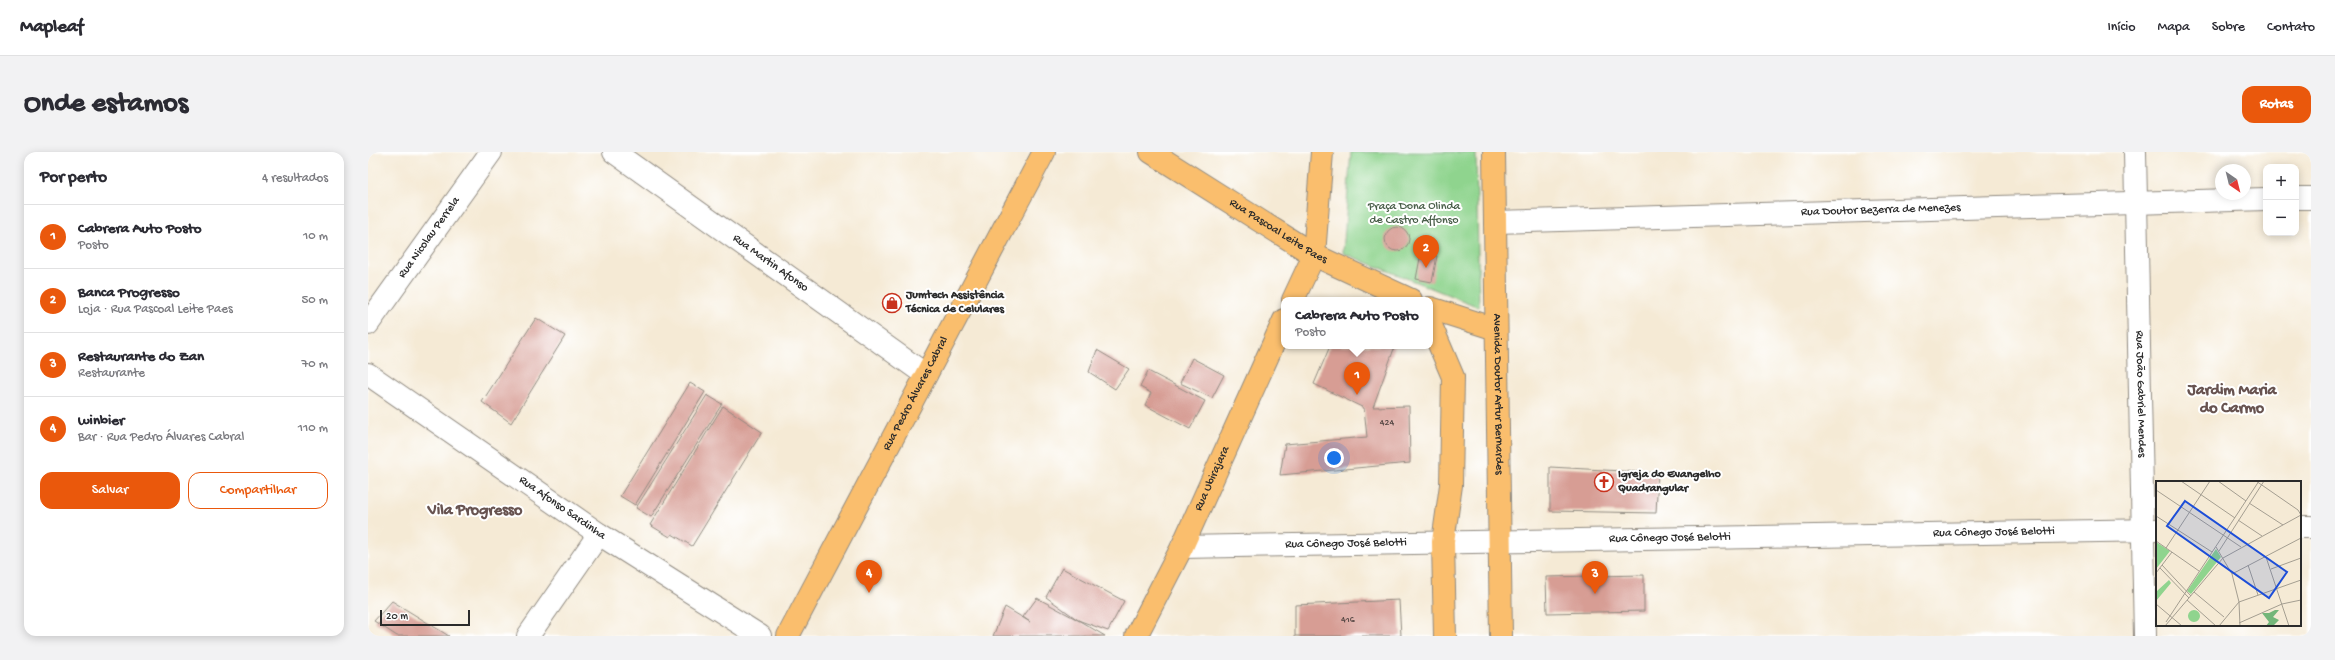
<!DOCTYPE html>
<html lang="pt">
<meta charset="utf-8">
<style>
:root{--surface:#fff;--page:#f2f2f3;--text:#2b2b33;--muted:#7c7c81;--line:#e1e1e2;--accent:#ea580c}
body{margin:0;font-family:"Gochi Hand",sans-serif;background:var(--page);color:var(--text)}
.controls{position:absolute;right:12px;top:12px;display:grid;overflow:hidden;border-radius:8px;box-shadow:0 2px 10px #0003}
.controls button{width:36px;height:36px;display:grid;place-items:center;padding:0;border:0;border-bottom:1px solid var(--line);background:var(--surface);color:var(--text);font:20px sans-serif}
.compass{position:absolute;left:1847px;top:12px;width:36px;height:36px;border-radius:50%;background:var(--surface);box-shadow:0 2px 10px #0003;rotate:145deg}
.scale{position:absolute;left:12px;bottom:10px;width:90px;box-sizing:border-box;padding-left:4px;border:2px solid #2b2b2b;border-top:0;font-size:11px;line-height:14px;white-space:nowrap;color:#2b2b2b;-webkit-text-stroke:3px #fff;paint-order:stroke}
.you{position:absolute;left:966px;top:306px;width:14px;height:14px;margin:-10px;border:3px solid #fff;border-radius:50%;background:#1a73e8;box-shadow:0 0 0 6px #1a73e833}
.badge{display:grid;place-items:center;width:26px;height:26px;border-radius:50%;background:var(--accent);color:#fff;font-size:13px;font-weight:700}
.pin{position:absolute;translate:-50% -33px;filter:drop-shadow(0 1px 2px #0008)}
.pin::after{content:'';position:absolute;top:21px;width:14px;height:12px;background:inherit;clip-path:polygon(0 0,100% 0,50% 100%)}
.popup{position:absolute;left:913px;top:145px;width:152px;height:52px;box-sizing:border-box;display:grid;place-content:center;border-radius:8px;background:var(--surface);filter:drop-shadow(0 1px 3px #0005);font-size:13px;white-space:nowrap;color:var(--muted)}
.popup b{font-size:15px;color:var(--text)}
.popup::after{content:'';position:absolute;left:50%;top:100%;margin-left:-8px;border:8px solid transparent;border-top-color:var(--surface)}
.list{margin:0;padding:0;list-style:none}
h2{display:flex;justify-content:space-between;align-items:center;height:52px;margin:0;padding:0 16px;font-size:17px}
h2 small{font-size:13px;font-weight:400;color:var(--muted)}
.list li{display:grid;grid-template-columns:26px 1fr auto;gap:12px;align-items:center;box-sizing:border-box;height:64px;padding:0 16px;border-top:1px solid var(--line)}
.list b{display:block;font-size:15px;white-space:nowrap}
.list p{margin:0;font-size:13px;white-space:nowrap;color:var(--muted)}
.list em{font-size:13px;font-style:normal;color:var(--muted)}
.actions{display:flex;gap:8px;padding:12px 16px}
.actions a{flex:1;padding:9px 0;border:1px solid var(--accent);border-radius:12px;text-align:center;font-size:14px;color:var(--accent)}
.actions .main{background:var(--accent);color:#fff}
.map{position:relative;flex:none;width:1943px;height:484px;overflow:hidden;border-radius:12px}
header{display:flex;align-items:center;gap:24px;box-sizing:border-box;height:56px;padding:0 20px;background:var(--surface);border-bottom:1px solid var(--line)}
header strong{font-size:19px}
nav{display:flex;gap:22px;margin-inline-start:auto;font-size:14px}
.intro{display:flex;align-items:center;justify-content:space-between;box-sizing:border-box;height:96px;padding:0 24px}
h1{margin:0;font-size:28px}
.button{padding:10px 18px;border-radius:12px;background:var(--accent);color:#fff;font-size:14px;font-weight:700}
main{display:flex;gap:24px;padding:0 24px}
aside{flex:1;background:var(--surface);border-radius:12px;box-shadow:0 2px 10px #0003}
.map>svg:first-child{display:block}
.green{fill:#8fd48e;stroke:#5d805c}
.building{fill:#d79d94}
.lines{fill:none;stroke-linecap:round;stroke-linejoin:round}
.minor-casing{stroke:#908a80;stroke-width:24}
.major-casing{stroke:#908a80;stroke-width:24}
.minor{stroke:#fff;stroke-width:22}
.major{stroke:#fabe6d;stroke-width:22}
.labels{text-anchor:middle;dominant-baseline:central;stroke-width:4;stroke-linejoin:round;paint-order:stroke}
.number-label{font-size:10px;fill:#564845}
.park-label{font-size:12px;fill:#495e49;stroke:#fff}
.street-label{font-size:12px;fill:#2b2b2b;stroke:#fff}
.poi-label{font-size:12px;font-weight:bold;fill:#2b2b2b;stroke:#fff;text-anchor:start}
.district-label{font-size:16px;font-weight:bold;fill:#675350;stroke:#fff}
.inset-road{fill:none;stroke:#a49e91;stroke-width:1}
.view{fill:#1d4ed8;fill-opacity:0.15;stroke:#1d4ed8;stroke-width:2}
.inset-edge{fill:none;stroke:#2b2b2b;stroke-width:2}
</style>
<header>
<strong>Mapleaf</strong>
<nav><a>Início</a><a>Mapa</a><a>Sobre</a><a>Contato</a></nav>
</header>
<div class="intro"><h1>Onde estamos</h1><a class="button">Rotas</a></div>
<main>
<aside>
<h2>Por perto<small>4 resultados</small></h2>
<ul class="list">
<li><span class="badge">1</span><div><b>Cabrera Auto Posto</b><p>Posto</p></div><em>10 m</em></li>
<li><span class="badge">2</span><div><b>Banca Progresso</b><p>Loja · Rua Pascoal Leite Paes</p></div><em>50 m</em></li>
<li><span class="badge">3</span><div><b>Restaurante do Zan</b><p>Restaurante</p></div><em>70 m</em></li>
<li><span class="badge">4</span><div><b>winbier</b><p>Bar · Rua Pedro Álvares Cabral</p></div><em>110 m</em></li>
</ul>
<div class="actions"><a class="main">Salvar</a><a>Compartilhar</a></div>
</aside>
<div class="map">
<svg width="1943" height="484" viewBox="0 0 1943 484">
<rect width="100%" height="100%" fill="#fff"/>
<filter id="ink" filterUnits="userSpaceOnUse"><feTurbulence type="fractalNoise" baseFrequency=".025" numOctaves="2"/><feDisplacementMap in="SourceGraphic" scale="8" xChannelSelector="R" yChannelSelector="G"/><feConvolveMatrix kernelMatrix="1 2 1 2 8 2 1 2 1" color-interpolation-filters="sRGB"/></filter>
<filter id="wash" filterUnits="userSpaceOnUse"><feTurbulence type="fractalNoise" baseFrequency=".012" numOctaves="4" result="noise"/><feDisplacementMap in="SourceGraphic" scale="16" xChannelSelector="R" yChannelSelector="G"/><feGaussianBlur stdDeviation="0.9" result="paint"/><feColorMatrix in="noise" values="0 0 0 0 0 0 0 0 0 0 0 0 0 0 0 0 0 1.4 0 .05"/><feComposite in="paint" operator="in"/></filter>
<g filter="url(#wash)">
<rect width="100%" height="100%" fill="#f5ead5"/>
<path class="green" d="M983,0H1108L1111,155L975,101Z"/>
<g id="blocks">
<path class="building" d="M1017 87a12 12 0 1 1 24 0a12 12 0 1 1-24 0Z
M1053,101L1069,104L1064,130L1048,127Z
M168,166L197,184L143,271L114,250Z
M962,194H1027L1005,255L1041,254L1042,311L912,323L917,292L999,285L996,256L946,232Z
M729,198L761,217L747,237L721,220Z
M824,206L856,223L844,246L812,231Z
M780,219L837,249L822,277L777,253L783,241L772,235Z
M322,231L337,240L267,353L252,344Z
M339,243L354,252L283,365L268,356Z
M355,254L394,280L324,394L304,382L302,385L282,373Z
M1182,315L1290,321L1288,361L1182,359Z
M694,416L756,449L740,479L710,468L678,445Z
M1276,423V459L1179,461L1178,425Z
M669,446L710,468L737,484H625L637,455L662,470L655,465Z
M1031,448L1033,484H927V453Z
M24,449L81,484H29L6,469Z"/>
</g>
</g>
<g filter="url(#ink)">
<use href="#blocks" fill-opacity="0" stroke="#908a80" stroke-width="1"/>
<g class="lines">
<defs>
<g id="minor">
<path id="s1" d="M246,0L558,223"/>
<path id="s2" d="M1767,0L1777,484"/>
<path d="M1928,46H1943"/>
<path id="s3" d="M1127,70L1898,47"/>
<path id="s4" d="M0,172L123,0"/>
<path id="s5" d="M0,222L231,382L392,484"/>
<path d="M1932,375H1943"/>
<path id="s6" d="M814,395L1789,378"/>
<path d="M160,484L231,382"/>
</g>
<g id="major">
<path id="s7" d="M783,0L946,103L1043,148"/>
<path id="s8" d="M1126,0L1133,484"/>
<path d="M925,148L946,103L954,0"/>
<path d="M1062,156L1128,177"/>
<path d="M1062,171L1085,225L1083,333L1075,390L1077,484"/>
<path id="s9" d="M420,484L676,0"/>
<path id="s10" d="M768,484L814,395L916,168"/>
</g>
</defs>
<use href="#minor" class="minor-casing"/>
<use href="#major" class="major-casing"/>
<use href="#minor" class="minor"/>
<use href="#major" class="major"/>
</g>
</g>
<defs>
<symbol id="shop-ring" viewBox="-11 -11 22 22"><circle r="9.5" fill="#fff" stroke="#c8321e" stroke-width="1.5"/><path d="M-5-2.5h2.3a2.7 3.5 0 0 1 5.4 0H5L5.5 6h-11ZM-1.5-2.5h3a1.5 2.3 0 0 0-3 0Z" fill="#c8321e"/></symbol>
<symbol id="church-ring" viewBox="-11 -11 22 22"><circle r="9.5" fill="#fff" stroke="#c8321e" stroke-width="1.5"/><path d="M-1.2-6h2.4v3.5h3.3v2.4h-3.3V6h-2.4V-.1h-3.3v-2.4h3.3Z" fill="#c8321e"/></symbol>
</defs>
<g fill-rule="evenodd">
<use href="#shop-ring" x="513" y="140" width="22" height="22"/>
<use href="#church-ring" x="1225" y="319" width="22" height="22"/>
</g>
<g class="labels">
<g class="number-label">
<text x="1019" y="271">424</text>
<text x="980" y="468">416</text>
</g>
<g class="park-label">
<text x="1046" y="55">Praça Dona Olinda<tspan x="1046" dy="14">de Castro Affonso</tspan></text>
</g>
<g class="street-label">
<text stroke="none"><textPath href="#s3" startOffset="386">Rua Doutor Bezerra de Menezes</textPath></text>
<text stroke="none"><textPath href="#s7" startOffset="150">Rua Pascoal Leite Paes</textPath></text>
<text stroke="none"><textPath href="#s4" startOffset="106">Rua Nicolau Perrela</textPath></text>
<text stroke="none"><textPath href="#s1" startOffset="192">Rua Martin Afonso</textPath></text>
<text stroke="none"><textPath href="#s9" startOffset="274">Rua Pedro Álvares Cabral</textPath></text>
<text stroke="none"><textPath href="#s8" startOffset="242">Avenida Doutor Artur Bernardes</textPath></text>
<text stroke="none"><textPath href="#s2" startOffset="242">Rua João Gabriel Mendes</textPath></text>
<text stroke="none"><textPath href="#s10" startOffset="175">Rua Ubirajara</textPath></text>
<text stroke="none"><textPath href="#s5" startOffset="236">Rua Afonso Sardinha</textPath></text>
<text stroke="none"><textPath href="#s6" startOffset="812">Rua Cônego José Belotti</textPath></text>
<text stroke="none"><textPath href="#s6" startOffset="488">Rua Cônego José Belotti</textPath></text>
<text stroke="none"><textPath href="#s6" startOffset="164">Rua Cônego José Belotti</textPath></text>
</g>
<g class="poi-label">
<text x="538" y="144">Jumtech Assistência<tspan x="538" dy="14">Técnica de Celulares</tspan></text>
<text x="1250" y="323">Igreja do Evangelho<tspan x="1250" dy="14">Quadrangular</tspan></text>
</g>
<g class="district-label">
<text x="1864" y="239">Jardim Maria<tspan x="1864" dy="18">do Carmo</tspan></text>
<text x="107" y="359">Vila Progresso</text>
</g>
</g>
<g transform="translate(1788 329)">
<rect width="145" height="145" fill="#f5ead5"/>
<path d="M0,61L14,70L0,88ZM60,68L65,76L35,113L31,110ZM13,99L15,102L0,120L1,110ZM32 135a6 6 0 1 1 12 0a6 6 0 1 1-12 0Z" fill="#8fd48e"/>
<path d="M119,129H123L117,136L123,139L117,145H110L113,141L106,132H113Z" fill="#73b679"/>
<path class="inset-road" d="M25,0L79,37M62,0L90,20M100,0L142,29L145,34M0,9L85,66M93,22L127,44M0,35L56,71M82,39L106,55M0,60L43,90M60,66L76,93L145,57M10,67L54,0M63,70L108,0M110,76L133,145M6,84L35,115M92,84L102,114M4,87L33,117M115,88L145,77M0,92L16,71M76,93L83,121L84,145M38,111L68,136M31,119L60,145M0,123L26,145M10,141L103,0M83,142L126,123L145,119M9,145L67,77L145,34M63,145L83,121L145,99"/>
<path class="view" d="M29,20L131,91L113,117L11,45Z"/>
<rect width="145" height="145" class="inset-edge"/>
</g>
</svg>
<div class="controls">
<button>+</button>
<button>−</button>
</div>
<svg class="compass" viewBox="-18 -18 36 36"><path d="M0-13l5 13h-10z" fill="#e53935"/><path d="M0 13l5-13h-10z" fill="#7c7c81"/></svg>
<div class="scale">20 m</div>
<div class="you"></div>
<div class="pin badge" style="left:989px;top:243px">1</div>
<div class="popup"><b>Cabrera Auto Posto</b>Posto</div>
<div class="pin badge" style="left:1058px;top:116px">2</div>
<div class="pin badge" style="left:1227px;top:442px">3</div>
<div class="pin badge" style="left:501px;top:441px">4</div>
</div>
</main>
